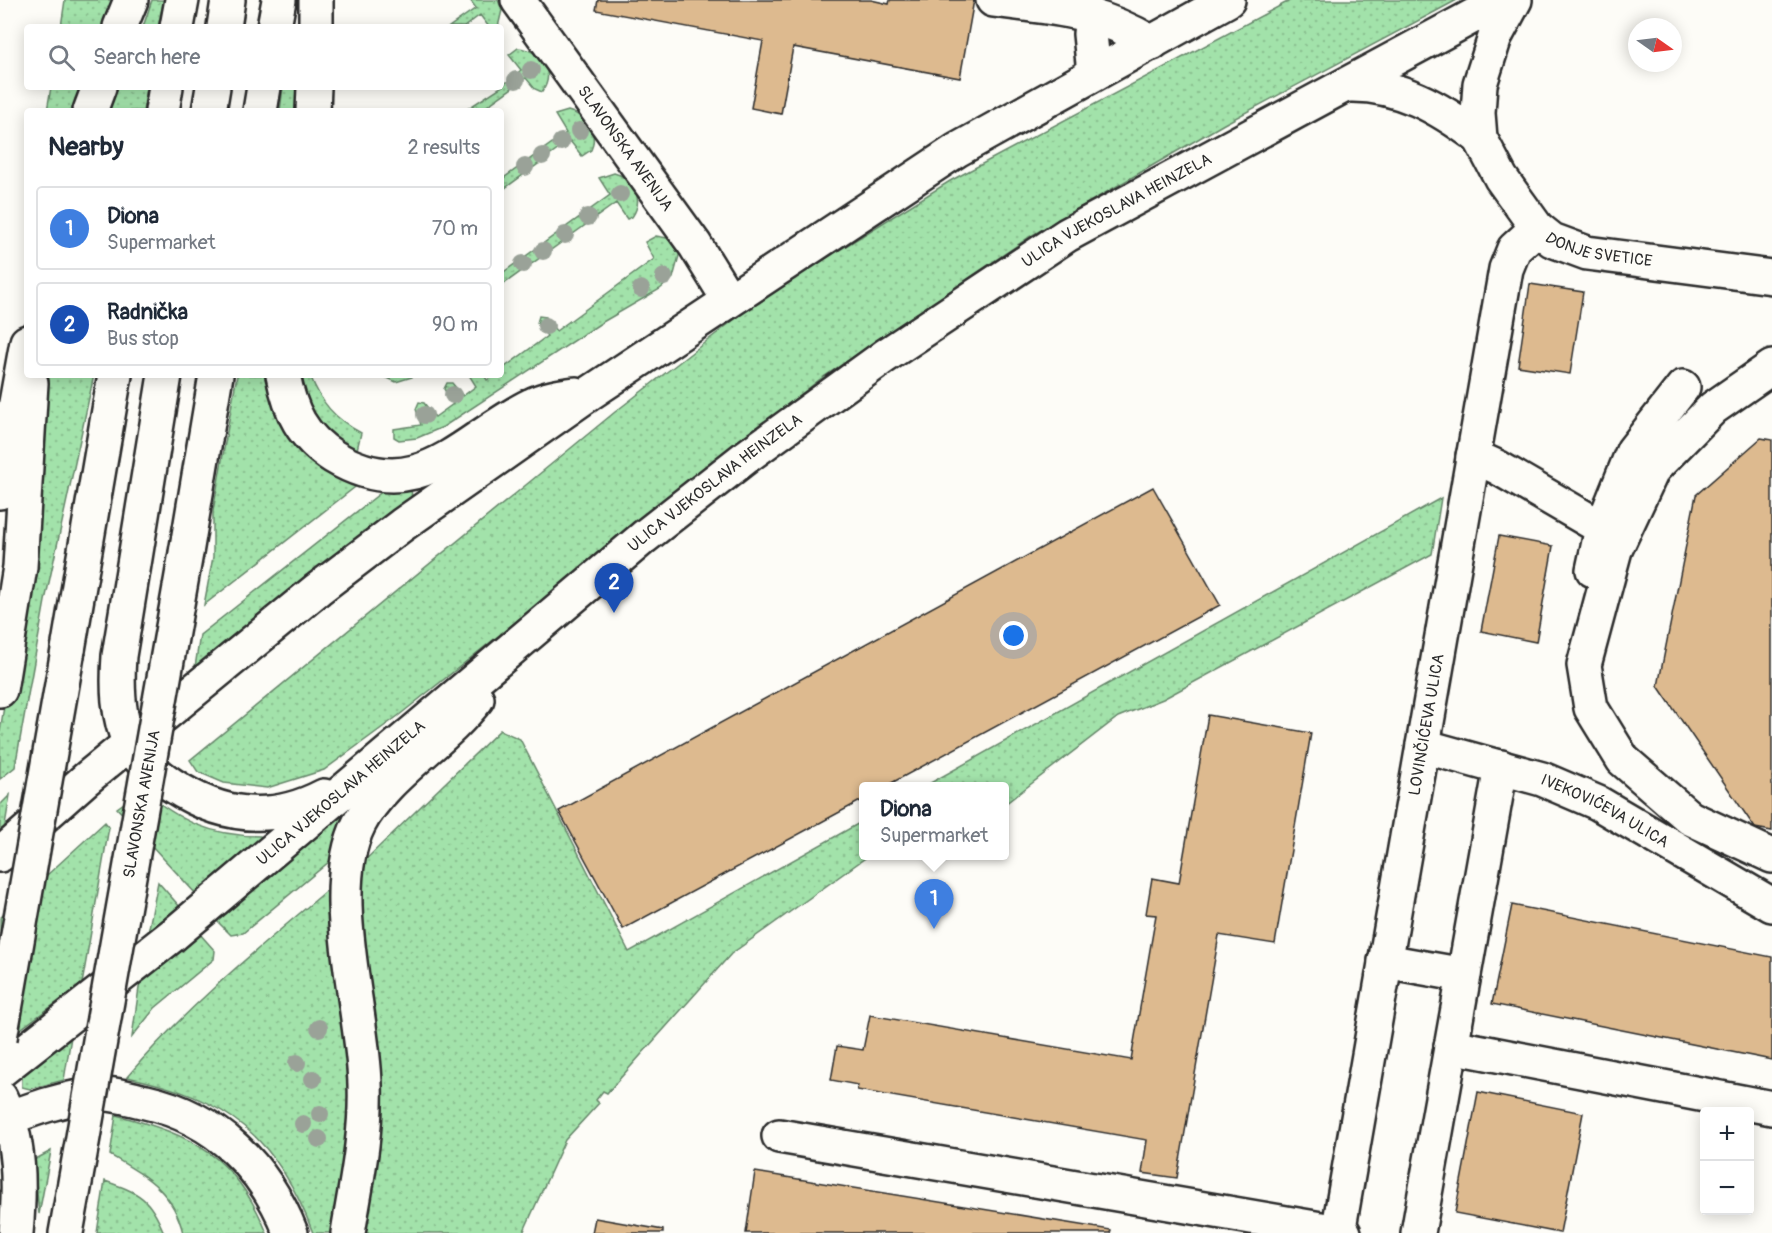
<!DOCTYPE html>
<meta charset="utf-8">
<style>
:root{--surface:#fff;--page:#f2f2f3;--text:#1f2937;--muted:#747a83;--line:#e0e1e3;--accent:#db2777}
body{margin:0;font-family:Pangolin,sans-serif;background:var(--page);color:var(--text)}
.controls{position:absolute;right:18px;bottom:18px;display:grid;overflow:hidden;border-radius:6px;box-shadow:0 3px 15px #0003}
.controls button{width:54px;height:54px;display:grid;place-items:center;padding:0;border:0;border-bottom:2px solid var(--line);background:var(--surface);color:var(--text);font:30px sans-serif}
.compass{position:absolute;left:1628px;top:18px;width:54px;height:54px;border-radius:50%;background:var(--surface);box-shadow:0 3px 15px #0003;rotate:104deg}
.you{position:absolute;left:1014px;top:636px;width:21px;height:21px;margin:-15px;border:4px solid #fff;border-radius:50%;background:#1a73e8;box-shadow:0 0 0 9px #1a73e833}
.badge{display:grid;place-items:center;width:39px;height:39px;border-radius:50%;background:var(--accent);color:#fff;font-size:20px;font-weight:700}
.pin{position:absolute;translate:-50% -50px;filter:drop-shadow(0 2px 3px #0008)}
.pin::after{content:'';position:absolute;top:32px;width:21px;height:18px;background:inherit;clip-path:polygon(0 0,100% 0,50% 100%)}
.popup{position:absolute;left:859px;top:782px;width:150px;height:78px;box-sizing:border-box;display:grid;place-content:center;border-radius:6px;background:var(--surface);filter:drop-shadow(0 2px 4px #0005);font-size:20px;white-space:nowrap;color:var(--muted)}
.popup b{font-size:22px;color:var(--text)}
.popup::after{content:'';position:absolute;left:50%;top:100%;margin-left:-12px;border:12px solid transparent;border-top-color:var(--surface)}
.list{margin:0;padding:0;list-style:none}
h2{display:flex;justify-content:space-between;align-items:center;height:78px;margin:0;padding:0 24px;font-size:26px}
h2 small{font-size:20px;font-weight:400;color:var(--muted)}
.list li{display:grid;grid-template-columns:39px 1fr auto;gap:18px;align-items:center;box-sizing:border-box;height:84px;margin:0 12px 12px;padding:0 12px;border:2px solid var(--line);border-radius:6px}
.list b{display:block;font-size:22px;white-space:nowrap}
.list p{margin:0;font-size:20px;white-space:nowrap;color:var(--muted)}
.list em{font-size:20px;font-style:normal;color:var(--muted)}
.icon{flex:none;width:33px;height:33px;fill:none;stroke:currentColor;stroke-width:2;stroke-linecap:round;stroke-linejoin:round}
.map{position:relative;flex:none;width:1772px;height:1233px;overflow:hidden}
.search{position:absolute;background:var(--surface);box-shadow:0 3px 15px #0003;left:24px;top:24px;width:480px;height:66px;display:flex;align-items:center;gap:15px;box-sizing:border-box;padding:0 21px;border-radius:6px;color:var(--muted);font-size:22px}
.panel{position:absolute;background:var(--surface);box-shadow:0 3px 15px #0003;left:24px;top:108px;width:480px;height:270px;border-radius:6px}
.map>svg:first-child{display:block}
.grass{fill:url(#grass-dots);stroke:#66866a;stroke-width:1.5}
.building{fill:#ddba8f;stroke:#2b2b2b;stroke-width:1.5}
.lines{fill:none;stroke-linecap:round;stroke-linejoin:round}
.minor-casing{stroke:#2b2b2b;stroke-width:38}
.major-casing{stroke:#2b2b2b;stroke-width:38}
.minor{stroke:#fdfcf7;stroke-width:33}
.major{stroke:#fdfcf7;stroke-width:33}
.major-bridge-casing{stroke:#2b2b2b;stroke-width:38;stroke-linecap:butt}
.major-bridge{stroke:#fdfcf7;stroke-width:33}
.tree{fill:#9aa298}
.labels{text-anchor:middle;dominant-baseline:central;stroke-width:4.5;stroke-linejoin:round;paint-order:stroke}
.street-label{font-size:16px;fill:#2b2b2b;stroke:#fdfcf7}
</style>
<div class="map">
<svg width="1772" height="1233" viewBox="0 0 1772 1233">
<defs>
<pattern id="grass-dots" width="8" height="8" patternUnits="userSpaceOnUse" patternTransform="scale(1.5)"><rect width="8" height="8" fill="#a2e2aa"/><path d="M2 2h.1M6 6h.1" fill="none" stroke="#8cc292" stroke-width="1.8" stroke-linecap="round"/></pattern>
</defs>
<rect width="100%" height="100%" fill="#fdfcf7"/>
<filter id="ink" filterUnits="userSpaceOnUse"><feTurbulence type="fractalNoise" baseFrequency=".0167" numOctaves="2"/><feDisplacementMap in="SourceGraphic" scale="12" xChannelSelector="R" yChannelSelector="G"/><feConvolveMatrix kernelMatrix="1 2 1 2 8 2 1 2 1" color-interpolation-filters="sRGB"/></filter>
<g filter="url(#ink)">
<path class="grass" d="M65,0H117L106,27H61Z
M152,0H164L158,27H143Z
M470,0H498L502,10L498,27H489L480,15L464,27H449L476,8Z
M1291,0H1457L1224,124L1031,236L819,380L398,716L324,770L267,788L224,783L198,772L190,760L615,412L761,299L950,181Z
M518,48C541,50 556,72 542,92L535,89L526,78L480,111H464L501,87L521,70L509,55Z
M51,87H81L72,111H47Z
M118,87H147L143,111H109Z
M283,87H302L301,111H280Z
M568,111C585,115 599,133 591,150L582,156L570,141L501,191V180L566,133L555,115Z
M614,173C635,178 644,200 632,217L627,219L616,203L501,286V274L610,195L599,178Z
M656,236L667,238L680,252L673,278L660,289L601,323L443,427L417,438L399,440L394,437V429L421,425L416,409L419,402L424,403L435,417L453,404L444,389L447,383H452L463,396L476,386L469,375H484L487,380L494,375H501V370L547,336L537,323L539,316L546,317L556,331L654,259L645,242Z
M41,375H94L45,601L15,767L0,779V732L28,551Z
M237,375H264L277,410L359,484L204,605L213,557V511Z
M300,375H310C321,403 334,418 361,433L356,454L319,427L301,384Z
M381,375H412V377L396,382Z
M388,487L411,490L412,496L195,667L200,635Z
M1441,498L1432,554L1163,699L1118,717L1005,804L1004,786H925Z
M500,730L520,739L629,952L863,821L864,856H868L731,954L607,1093L603,1091L596,1100L599,1103L565,1140L523,1233H359L377,1053L358,892L361,864Z
M142,790C180,821 210,836 260,836L263,839L196,894L117,808Z
M10,795L4,831L0,834V805Z
M341,813L347,820L330,861L243,933L231,935L215,919Z
M105,822L109,827L82,984L0,1044V918Z
M158,882L180,907L148,933Z
M331,887L348,1038L349,1113L332,1233H313C277,1136 227,1098 127,1077C188,1005 260,947 331,887Z
M199,933L215,951L214,959L155,1008L132,1037L140,981Z
M71,1037L64,1080L30,1089L22,1087V1076Z
M116,1115C193,1135 236,1156 267,1233H183C173,1190 145,1176 110,1155Z
M51,1151L39,1214L34,1160Z
M105,1181C140,1193 150,1198 164,1233H97Z"/>
<path class="building" d="M598,0H871L889,4L890,0H974L960,78L793,47L781,114L751,108L763,41L596,10Z
M1530,284L1583,292L1570,374L1518,366Z
M1761,438L1772,440V831L1755,828L1658,686L1696,495Z
M1153,487L1220,605L886,786H864V799L623,929L559,811Z
M1499,536L1553,546L1536,642L1481,631Z
M1208,715L1311,733L1275,944L1219,935L1177,1178L1142,1173L1147,1140L857,1090L858,1085L831,1080L837,1046L863,1050L870,1015L1131,1060L1156,915L1146,914L1152,878L1179,883Z
M1512,905L1772,957V1060L1492,1004Z
M1478,1092L1583,1113L1560,1233L1455,1213Z
M755,1172L1111,1230L1110,1233H746Z
M595,1218L663,1230V1233H592Z"/>
<g class="lines">
<defs>
<g id="minor">
<path id="s1" d="M518,0L695,245L729,300"/>
<path d="M993,0C1055,8 1097,10 1152,43"/>
<path id="s2" d="M1515,0L1495,37L1480,84L1478,113L1480,138L1501,178L1537,228L1552,240L1587,253L1772,277"/>
<path d="M1092,15L1090,34L1094,73"/>
<path d="M1347,85C1398,83 1440,108 1480,138"/>
<path d="M1772,367L1713,408L1653,469L1615,550L1584,665L1591,708L1623,760L1690,818L1772,856"/>
<path d="M1473,456L1497,467L1602,528L1593,570"/>
<path d="M1602,528L1633,451L1683,387"/>
<path d="M0,690L20,567L31,383"/>
<path id="s3" d="M1423,746L1542,779L1598,803L1772,905"/>
<path d="M1385,961L1464,975"/>
<path d="M1451,1046L1772,1108"/>
<path d="M779,1136L1344,1233"/>
<path id="s4" d="M1338,1233L1506,269L1514,249L1537,228"/>
<path d="M1418,1233L1501,767"/>
</g>
<g id="major">
<path d="M120,27L131,0"/>
<path d="M177,27L182,0"/>
<path d="M224,27L228,0"/>
<path d="M274,27L279,0"/>
<path d="M316,27V0"/>
<path d="M90,111L99,87"/>
<path d="M162,111L166,87"/>
<path d="M209,111L213,87"/>
<path d="M260,111L264,87"/>
<path d="M313,111L314,87"/>
<path d="M165,375L119,656C117,684 117,717 130,743C138,761 156,774 172,785C221,817 270,824 324,796"/>
<path d="M283,375C290,411 302,437 334,457C419,508 463,438 532,405C545,398 561,396 576,394"/>
<path d="M0,492L27,342"/>
<path d="M186,553L216,375"/>
<path d="M68,650L115,375"/>
<path d="M0,855L86,779L318,589L402,525L590,393L957,150L1228,0"/>
<path id="s5" d="M0,1071L174,934L644,537L746,457L885,356L1067,235L1503,0"/>
<path d="M0,1097C21,1140 20,1187 16,1233"/>
<path d="M0,1121C33,1109 66,1097 101,1094C115,1093 132,1099 146,1102C217,1118 265,1167 291,1233"/>
<path d="M66,1233L73,1194"/>
<path d="M348,1233C356,1184 367,1134 365,1084C363,1009 325,891 359,824C382,778 444,742 477,699"/>
</g>
</defs>
<use href="#minor" class="minor-casing"/>
<use href="#major" class="major-casing"/>
<use href="#minor" class="minor"/>
<use href="#major" class="major"/>
<defs>
<g id="major-bridge">
<path d="M0,1038L68,650"/>
<path id="s6" d="M73,1194L186,553"/>
</g>
</defs>
<use href="#major-bridge" class="major-bridge-casing"/>
<use href="#major-bridge" class="major-bridge"/>
</g>
<g class="tree">
<circle cx="531" cy="70" r="9"/>
<circle cx="516" cy="80" r="9"/>
<circle cx="579" cy="131" r="9"/>
<circle cx="561" cy="142" r="9"/>
<circle cx="542" cy="156" r="9"/>
<circle cx="525" cy="167" r="9"/>
<circle cx="620" cy="194" r="9"/>
<circle cx="588" cy="217" r="9"/>
<circle cx="565" cy="235" r="9"/>
<circle cx="543" cy="251" r="9"/>
<circle cx="523" cy="264" r="9"/>
<circle cx="664" cy="277" r="9"/>
<circle cx="641" cy="289" r="9"/>
<circle cx="546" cy="326" r="9"/>
<circle cx="453" cy="395" r="9"/>
<circle cx="425" cy="415" r="9"/>
<circle cx="319" cy="1028" r="9"/>
<circle cx="297" cy="1063" r="9"/>
<circle cx="313" cy="1079" r="9"/>
<circle cx="320" cy="1114" r="9"/>
<circle cx="303" cy="1124" r="9"/>
<circle cx="319" cy="1139" r="9"/>
</g>
</g>
<g class="labels">
<g class="street-label">
<text stroke="none"><textPath href="#s1" startOffset="183">SLAVONSKA AVENIJA</textPath></text>
<text stroke="none"><textPath href="#s5" startOffset="1412">ULICA VJEKOSLAVA HEINZELA</textPath></text>
<text stroke="none"><textPath href="#s2" startOffset="320">DONJE SVETICE</textPath></text>
<text stroke="none"><textPath href="#s5" startOffset="926">ULICA VJEKOSLAVA HEINZELA</textPath></text>
<text stroke="none"><textPath href="#s4" startOffset="516">LOVINČIĆEVA ULICA</textPath></text>
<text stroke="none"><textPath href="#s5" startOffset="440">ULICA VJEKOSLAVA HEINZELA</textPath></text>
<text stroke="none"><textPath href="#s6" startOffset="396">SLAVONSKA AVENIJA</textPath></text>
<text stroke="none"><textPath href="#s3" startOffset="194">IVEKOVIĆEVA ULICA</textPath></text>
</g>
</g>
</svg>
<div class="controls">
<button>+</button>
<button>−</button>
</div>
<svg class="compass" viewBox="-18 -18 36 36"><path d="M0-13l5 13h-10z" fill="#e53935"/><path d="M0 13l5-13h-10z" fill="#747a83"/></svg>
<div class="you"></div>
<div class="pin badge" style="left:934px;top:929px;background:#3f7fe0">1</div>
<div class="popup"><b>Diona</b>Supermarket</div>
<div class="pin badge" style="left:614px;top:613px;background:#1a4fb4">2</div>
<div class="search"><svg class="icon" aria-label="search" viewBox="0 0 24 24"><circle cx="10" cy="10" r="6"/><path d="M15 15l6 6"/></svg>Search here</div>
<section class="panel">
<h2>Nearby<small>2 results</small></h2>
<ul class="list">
<li><span class="badge" style="background:#3f7fe0">1</span><div><b>Diona</b><p>Supermarket</p></div><em>70 m</em></li>
<li><span class="badge" style="background:#1a4fb4">2</span><div><b>Radnička</b><p>Bus stop</p></div><em>90 m</em></li>
</ul>
</section>
</div>
